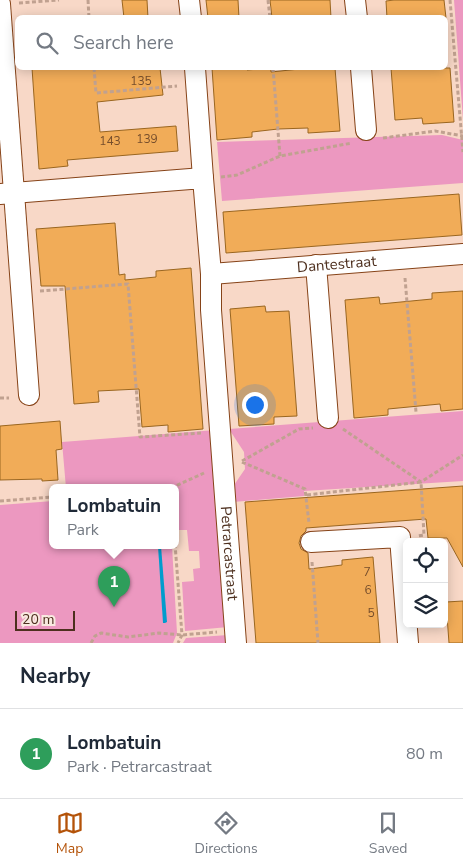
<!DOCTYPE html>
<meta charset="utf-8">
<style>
:root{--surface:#fff;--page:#f2f2f3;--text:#1f2937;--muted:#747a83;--line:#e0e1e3;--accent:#b45309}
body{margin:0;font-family:"Nunito Sans",sans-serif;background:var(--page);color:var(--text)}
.controls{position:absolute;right:15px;bottom:15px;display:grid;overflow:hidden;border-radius:8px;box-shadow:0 2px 12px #0003}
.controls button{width:45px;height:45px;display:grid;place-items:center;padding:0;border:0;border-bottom:1px solid var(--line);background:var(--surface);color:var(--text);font:25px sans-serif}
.scale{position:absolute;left:15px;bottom:12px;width:60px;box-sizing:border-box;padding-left:5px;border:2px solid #4d2f1e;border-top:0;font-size:14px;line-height:18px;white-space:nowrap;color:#4d2f1e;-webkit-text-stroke:4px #f9e9e0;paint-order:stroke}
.you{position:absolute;left:254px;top:404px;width:18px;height:18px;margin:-12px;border:4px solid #fff;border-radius:50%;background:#1a73e8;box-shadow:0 0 0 8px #1a73e833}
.badge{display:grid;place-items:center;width:32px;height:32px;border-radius:50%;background:var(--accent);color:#fff;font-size:16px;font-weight:700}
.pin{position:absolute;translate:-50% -41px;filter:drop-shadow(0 1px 2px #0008)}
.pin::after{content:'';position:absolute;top:26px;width:18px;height:15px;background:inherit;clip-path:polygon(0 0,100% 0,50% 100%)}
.popup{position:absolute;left:49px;top:484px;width:130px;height:65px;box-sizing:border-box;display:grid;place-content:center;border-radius:8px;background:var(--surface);filter:drop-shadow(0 1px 4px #0005);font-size:16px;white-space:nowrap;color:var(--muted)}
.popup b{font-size:19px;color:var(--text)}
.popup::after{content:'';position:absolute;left:50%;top:100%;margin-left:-10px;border:10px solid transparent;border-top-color:var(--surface)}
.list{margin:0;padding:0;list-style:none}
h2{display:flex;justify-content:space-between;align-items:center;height:65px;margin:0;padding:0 20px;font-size:21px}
h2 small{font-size:16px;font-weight:400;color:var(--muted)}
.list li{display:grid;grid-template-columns:32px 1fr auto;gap:15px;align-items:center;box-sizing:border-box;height:90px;padding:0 20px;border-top:1px solid var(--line)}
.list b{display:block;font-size:19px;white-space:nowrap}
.list p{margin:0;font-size:16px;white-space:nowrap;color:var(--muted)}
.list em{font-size:16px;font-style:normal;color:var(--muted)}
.icon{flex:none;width:28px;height:28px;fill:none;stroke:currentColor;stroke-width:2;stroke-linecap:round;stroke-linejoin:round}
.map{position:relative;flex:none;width:463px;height:643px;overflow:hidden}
.search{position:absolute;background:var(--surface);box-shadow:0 2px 12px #0003;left:15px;right:15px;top:15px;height:55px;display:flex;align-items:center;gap:12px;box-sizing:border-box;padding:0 18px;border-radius:8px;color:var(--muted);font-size:19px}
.sheet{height:155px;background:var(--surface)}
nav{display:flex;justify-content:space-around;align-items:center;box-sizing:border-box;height:70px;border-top:1px solid var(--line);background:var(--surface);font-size:14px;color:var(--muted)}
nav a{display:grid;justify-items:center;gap:2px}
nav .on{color:var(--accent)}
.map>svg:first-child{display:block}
.green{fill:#ec98c0}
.water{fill:#029ccd}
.building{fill:#f1ac58;stroke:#9a6620}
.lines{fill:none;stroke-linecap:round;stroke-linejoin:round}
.street-casing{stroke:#864318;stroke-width:22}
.path{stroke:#c0a190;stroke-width:3;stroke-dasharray:4 2.5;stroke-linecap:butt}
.street{stroke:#fff;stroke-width:20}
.labels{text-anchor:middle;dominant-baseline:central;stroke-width:4;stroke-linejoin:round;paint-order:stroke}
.number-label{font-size:12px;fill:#764e2c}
.street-label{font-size:15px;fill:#4d2f1e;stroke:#f9e9e0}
</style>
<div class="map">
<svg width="463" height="643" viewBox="0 0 463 643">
<rect width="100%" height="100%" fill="#f8d8c7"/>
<path class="green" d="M454,0H463V120Z
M442,135L463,140V183L222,201L217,142Z
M463,411V481L304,491V496L233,502L232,488L245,469L244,452L229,429Z
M216,430L228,627L185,631L182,582L194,581L193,569L200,568L199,551H189L187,530H178L175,488H66L62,442Z
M53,501V546H172L177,633L173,643H0V505Z
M228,635L229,643H183L186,638Z"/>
<path class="water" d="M158,546H161L167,622L165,623H163Z"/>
<path class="building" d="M122,0H147L148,18H124Z
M206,0H238L239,18H208Z
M270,0H330L331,18H272Z
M394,0H444L446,18H387L386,1Z
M32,68H160L163,95L97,102L100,132L176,126L178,151L67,160L68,166L39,169Z
M212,68H247V70L271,68V72L309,68H335L340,131L308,133V128L278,129L252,132V137L217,140Z
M391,68H450L454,122L423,124L422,118L395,120Z
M459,194L462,235L226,253L223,212Z
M115,223L119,275L125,274V280L156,277V271L191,268L203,429L168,432V425L142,427L139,389L98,391L99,402L74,404L65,286H41L36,229Z
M463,291V409L441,411L440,404L388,409V415L354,418L345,300L379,297L380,304L432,299V293Z
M265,306L266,312L289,311L297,416L274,417V424L239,426L230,309Z
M60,421L62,449L56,450L58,480L42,481V479L0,480V426Z
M463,486V567L447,538H428L426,519L306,528V531L301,536L299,543L301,549L308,553L309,569L342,565V560L373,557L380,643H256L245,502Z
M463,601V643H449L446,602Z"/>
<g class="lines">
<defs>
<g id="street">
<path d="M189,0L191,18"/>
<path d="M355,0L357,18"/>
<path d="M0,4L29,395"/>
<path d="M195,68L203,178"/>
<path d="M361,68L366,130"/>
<path id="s1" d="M0,194L203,178L211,274L463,254"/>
<path d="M316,265L328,418"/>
<path id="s2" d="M211,274V310L236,643"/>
<path d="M311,542L400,537L408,643"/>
</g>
</defs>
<use href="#street" class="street-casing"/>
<path class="path" d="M88,0L89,18
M268,0L270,18
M450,0L463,152
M19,3L59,0
M94,68L96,93L177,86
M273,68L280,156
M383,138L435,131L463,136
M221,177L237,175L280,156L352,143
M405,278L416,412
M40,291L128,284L140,437L201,433
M0,398H9
M343,429L421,482L463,455
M242,461L299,429L313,428
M242,462L305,489L309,523
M171,488L204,473
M307,495L421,482L424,535L418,536
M0,501L53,497
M175,544L182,635L178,643
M312,562L318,643
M91,643L95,636L101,633L128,637L159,633L182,635L217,632"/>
<use href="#street" class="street"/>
</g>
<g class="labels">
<g class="number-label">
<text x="141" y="81">135</text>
<text x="147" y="139">139</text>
<text x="110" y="141">143</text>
<text x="367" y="572">7</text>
<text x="368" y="590">6</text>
<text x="371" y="613">5</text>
</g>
<g class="street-label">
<text stroke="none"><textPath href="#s1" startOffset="426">Dantestraat</textPath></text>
<text stroke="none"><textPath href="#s2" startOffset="280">Petrarcastraat</textPath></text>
</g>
</g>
</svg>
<div class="controls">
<button><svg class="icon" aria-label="locate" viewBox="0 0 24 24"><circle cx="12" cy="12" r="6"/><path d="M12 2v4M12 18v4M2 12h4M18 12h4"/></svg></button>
<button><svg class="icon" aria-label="layers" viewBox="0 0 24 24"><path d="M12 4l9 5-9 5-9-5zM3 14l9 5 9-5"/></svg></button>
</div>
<div class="scale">20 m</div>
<div class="you"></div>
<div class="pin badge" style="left:114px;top:607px;background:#2e9e5b">1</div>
<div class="popup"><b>Lombatuin</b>Park</div>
<div class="search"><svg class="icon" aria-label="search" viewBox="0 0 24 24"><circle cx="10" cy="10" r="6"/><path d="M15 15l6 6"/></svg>Search here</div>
</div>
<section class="sheet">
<h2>Nearby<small></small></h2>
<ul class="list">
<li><span class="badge" style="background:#2e9e5b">1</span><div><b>Lombatuin</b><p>Park · Petrarcastraat</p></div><em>80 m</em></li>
</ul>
</section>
<nav>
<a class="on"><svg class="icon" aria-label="map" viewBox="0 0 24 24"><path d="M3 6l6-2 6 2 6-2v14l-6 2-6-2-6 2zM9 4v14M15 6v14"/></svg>Map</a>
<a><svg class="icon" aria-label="directions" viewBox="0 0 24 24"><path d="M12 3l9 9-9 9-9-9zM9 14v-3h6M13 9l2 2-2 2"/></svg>Directions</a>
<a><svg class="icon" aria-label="saved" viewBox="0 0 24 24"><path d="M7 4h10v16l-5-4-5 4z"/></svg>Saved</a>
</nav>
